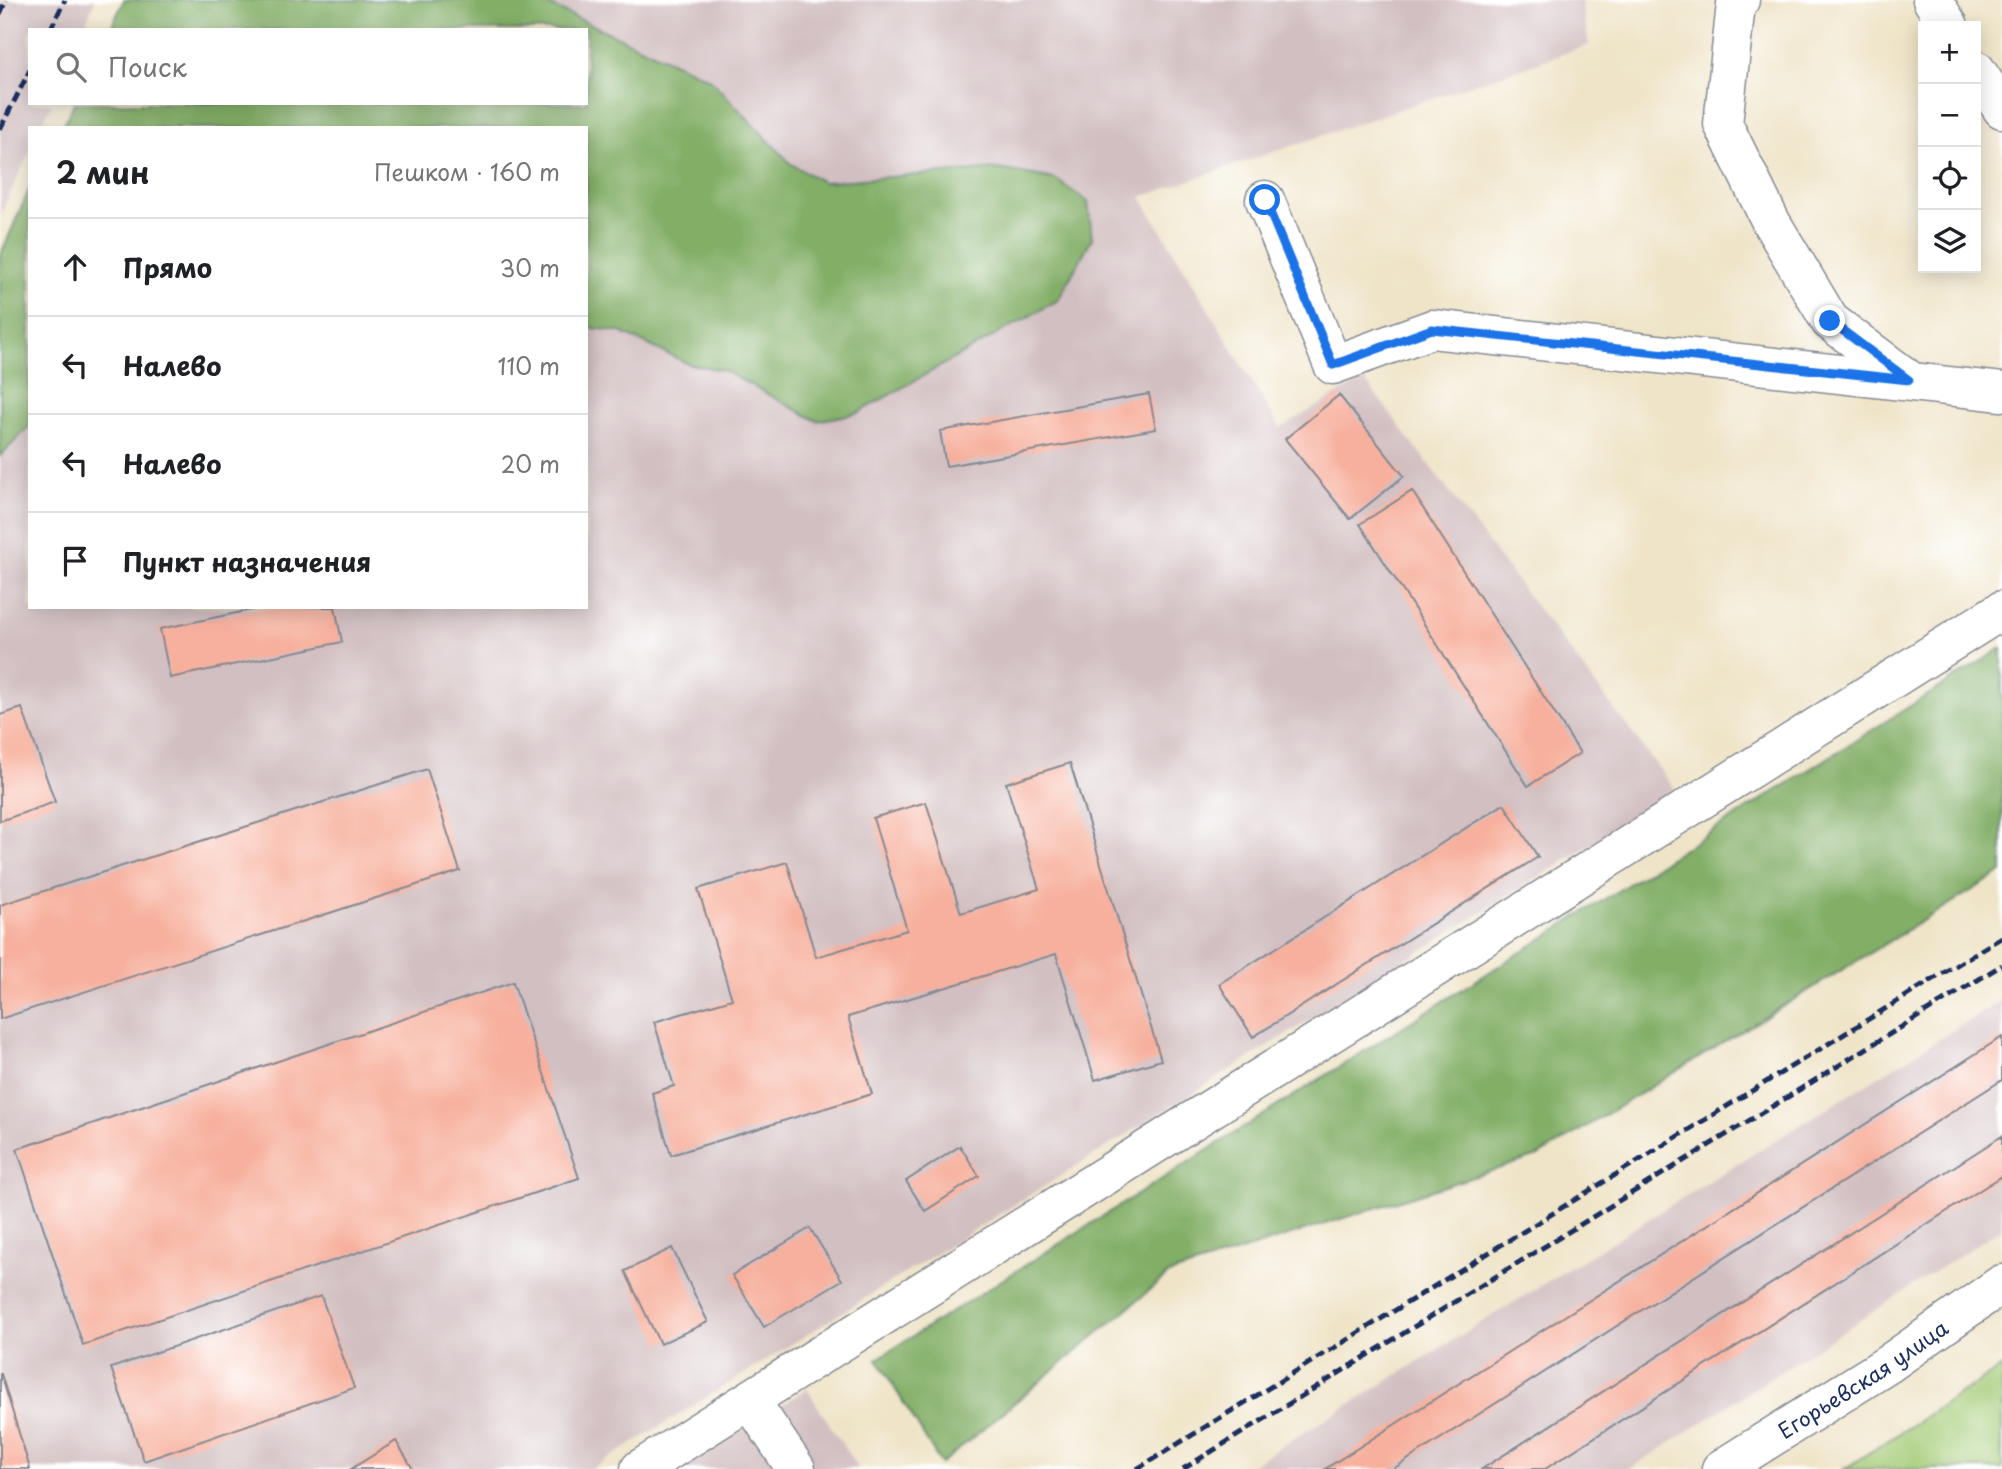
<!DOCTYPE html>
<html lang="ru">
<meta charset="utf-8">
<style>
:root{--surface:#fff;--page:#f6f6f6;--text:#202124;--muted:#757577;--line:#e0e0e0}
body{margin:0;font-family:"Playpen Sans",sans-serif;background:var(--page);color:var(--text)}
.controls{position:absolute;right:21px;top:21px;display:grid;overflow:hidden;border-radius:0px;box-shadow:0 4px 18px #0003}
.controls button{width:63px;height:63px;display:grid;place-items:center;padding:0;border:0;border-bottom:2px solid var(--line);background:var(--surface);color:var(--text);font:35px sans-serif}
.stop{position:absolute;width:21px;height:21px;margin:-16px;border:5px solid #1a73e8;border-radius:50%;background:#fff}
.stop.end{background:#1a73e8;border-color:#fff;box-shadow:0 2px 7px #0008}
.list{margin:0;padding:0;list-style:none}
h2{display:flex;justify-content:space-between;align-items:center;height:91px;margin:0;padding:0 28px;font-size:30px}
h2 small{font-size:23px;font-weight:400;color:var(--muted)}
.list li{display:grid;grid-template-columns:46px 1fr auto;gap:21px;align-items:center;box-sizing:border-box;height:98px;padding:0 28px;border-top:2px solid var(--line)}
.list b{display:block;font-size:26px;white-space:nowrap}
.list em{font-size:23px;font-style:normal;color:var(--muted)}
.icon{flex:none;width:38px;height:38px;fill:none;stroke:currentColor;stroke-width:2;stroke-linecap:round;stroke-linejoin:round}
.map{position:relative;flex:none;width:2002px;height:1469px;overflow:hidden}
.search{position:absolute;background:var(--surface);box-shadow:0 4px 18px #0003;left:28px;top:28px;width:560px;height:77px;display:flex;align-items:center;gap:18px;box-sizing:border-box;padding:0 24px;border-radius:0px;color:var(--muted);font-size:26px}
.panel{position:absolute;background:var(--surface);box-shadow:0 4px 18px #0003;left:28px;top:126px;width:560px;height:483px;border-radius:0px}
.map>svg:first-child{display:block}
.industrial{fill:#d2bfc1}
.green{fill:#a3ca75;stroke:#5f7c6a;stroke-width:2}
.forest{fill:#82ae66;stroke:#4e6e62;stroke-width:2}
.building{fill:#f7b09d}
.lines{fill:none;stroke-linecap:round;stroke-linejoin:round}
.minor-casing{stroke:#858a93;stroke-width:41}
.highway-casing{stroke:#858a93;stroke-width:41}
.minor{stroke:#fff;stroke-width:38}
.highway{stroke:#fff;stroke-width:38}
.rail{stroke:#1b2f5e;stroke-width:5;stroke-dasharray:10 5;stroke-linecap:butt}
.route{stroke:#1a73e8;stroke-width:9}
.labels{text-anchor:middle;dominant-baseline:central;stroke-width:7;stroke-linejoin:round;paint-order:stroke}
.street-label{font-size:21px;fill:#1b2f5e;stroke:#fff}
</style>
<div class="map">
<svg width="2002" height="1469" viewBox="0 0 2002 1469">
<rect width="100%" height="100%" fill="#fff"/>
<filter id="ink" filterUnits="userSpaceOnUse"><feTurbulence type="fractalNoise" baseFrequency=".0143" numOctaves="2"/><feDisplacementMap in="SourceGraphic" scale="14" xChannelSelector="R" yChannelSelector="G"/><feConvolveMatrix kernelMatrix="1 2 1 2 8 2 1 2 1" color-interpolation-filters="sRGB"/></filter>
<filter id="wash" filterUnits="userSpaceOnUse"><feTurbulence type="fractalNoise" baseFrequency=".00686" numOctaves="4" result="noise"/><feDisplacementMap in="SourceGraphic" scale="28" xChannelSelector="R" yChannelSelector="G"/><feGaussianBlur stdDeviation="1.57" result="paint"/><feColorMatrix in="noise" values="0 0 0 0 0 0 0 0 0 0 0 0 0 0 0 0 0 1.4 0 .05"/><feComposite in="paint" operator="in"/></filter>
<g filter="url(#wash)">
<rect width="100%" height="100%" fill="#efe4c8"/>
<path class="industrial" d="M0,0H95L83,30H30V103H52L40,128H30V151L0,215Z
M152,0H1581L1589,45L1141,197L1280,428L1364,379L1676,791L592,1469H0V289L30,232V607H586V128L98,103H586V30Z
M2002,1000V1228L1630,1469H1245Z
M807,1389L858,1469H679Z"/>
<path class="green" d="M2002,1367V1469H1844Z"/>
<path class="forest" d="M124,0H538L710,79L791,164L823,182L999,169L1055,179L1088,202L1092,238L1058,300L857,413L817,421L723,370L689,364L621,332L586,327V128H62L74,103H586V30H110Z
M30,188V426L0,456V256Z
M2002,648V872L1538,1156L1169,1274L941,1464L877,1359Z"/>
<g id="blocks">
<path class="building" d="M1149,394L1156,429L946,466L940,431Z
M1339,395L1404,476L1350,519L1285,439Z
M1412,491L1580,753L1528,786L1360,524Z
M265,607H335L342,642L170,678L160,629Z
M22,708L55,802L0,821V715Z
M1070,763L1161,1060L1095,1080L1056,954L848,1017L872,1094L671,1155L652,1093L674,1086L654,1022L732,999L698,889L787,862L816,957L907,930L873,818L926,802L961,913L1039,889L1006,783Z
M427,769L460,871L0,1019V905Z
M1504,804L1538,857L1253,1037L1219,984Z
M513,982L579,1178L83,1345L17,1149Z
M2002,1037V1080L1393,1469H1325Z
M2002,1136V1176L1545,1469H1482Z
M960,1146L979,1176L925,1211L906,1181Z
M810,1228L842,1280L764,1327L732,1275Z
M672,1248L708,1322L660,1344L625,1271Z
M321,1296L354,1388L144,1461L111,1368Z
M0,1374H1L30,1469H0Z
M396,1441L413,1469H351Z"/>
</g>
</g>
<g filter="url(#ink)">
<use href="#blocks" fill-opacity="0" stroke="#858a93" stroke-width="2"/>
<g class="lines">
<defs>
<path id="minor" d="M1740,0L1736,4L1723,124L1771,222L1830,321L1909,380
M1932,0L1949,26
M1976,70L2002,109
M1265,200L1333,365L1432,329L2002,392
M750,1400L796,1469
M640,1469L2002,610"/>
<g id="highway">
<path id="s1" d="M1721,1469L1887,1365L2002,1284"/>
</g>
</defs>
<use href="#minor" class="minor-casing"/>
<use href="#highway" class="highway-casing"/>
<use href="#minor" class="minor"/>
<use href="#highway" class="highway"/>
<path class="rail" d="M0,14L6,0
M50,30L65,0
M0,129L30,70
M1137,1469L2002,937
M1183,1469L2002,965"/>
</g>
</g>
<g class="lines" filter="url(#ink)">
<path class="route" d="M1265,200L1333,365L1432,329L1909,380L1830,321"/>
</g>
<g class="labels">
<g class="street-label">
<text stroke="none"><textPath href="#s1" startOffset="168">Егорьевская улица</textPath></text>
</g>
</g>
</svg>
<div class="controls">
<button>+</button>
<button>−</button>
<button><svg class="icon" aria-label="locate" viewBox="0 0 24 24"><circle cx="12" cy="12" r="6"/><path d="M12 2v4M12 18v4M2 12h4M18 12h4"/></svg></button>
<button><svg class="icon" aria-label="layers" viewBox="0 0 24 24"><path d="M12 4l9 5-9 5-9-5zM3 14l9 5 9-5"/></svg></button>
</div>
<div class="stop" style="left:1265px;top:200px"></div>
<div class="stop end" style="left:1830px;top:321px"></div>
<div class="search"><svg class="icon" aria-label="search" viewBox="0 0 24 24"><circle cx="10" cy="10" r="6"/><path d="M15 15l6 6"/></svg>Поиск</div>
<section class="panel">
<h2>2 мин<small>Пешком · 160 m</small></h2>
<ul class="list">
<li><svg class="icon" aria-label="ahead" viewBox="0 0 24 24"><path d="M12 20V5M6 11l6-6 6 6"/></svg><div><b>Прямо</b></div><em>30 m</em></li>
<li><svg class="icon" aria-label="left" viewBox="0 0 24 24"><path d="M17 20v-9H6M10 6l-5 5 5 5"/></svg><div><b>Налево</b></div><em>110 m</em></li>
<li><svg class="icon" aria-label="left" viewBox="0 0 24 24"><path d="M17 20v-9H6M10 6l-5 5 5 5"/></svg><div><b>Налево</b></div><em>20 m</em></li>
<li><svg class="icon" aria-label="arrive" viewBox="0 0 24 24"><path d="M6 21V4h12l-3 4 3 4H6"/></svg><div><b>Пункт назначения</b></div></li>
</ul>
</section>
</div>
